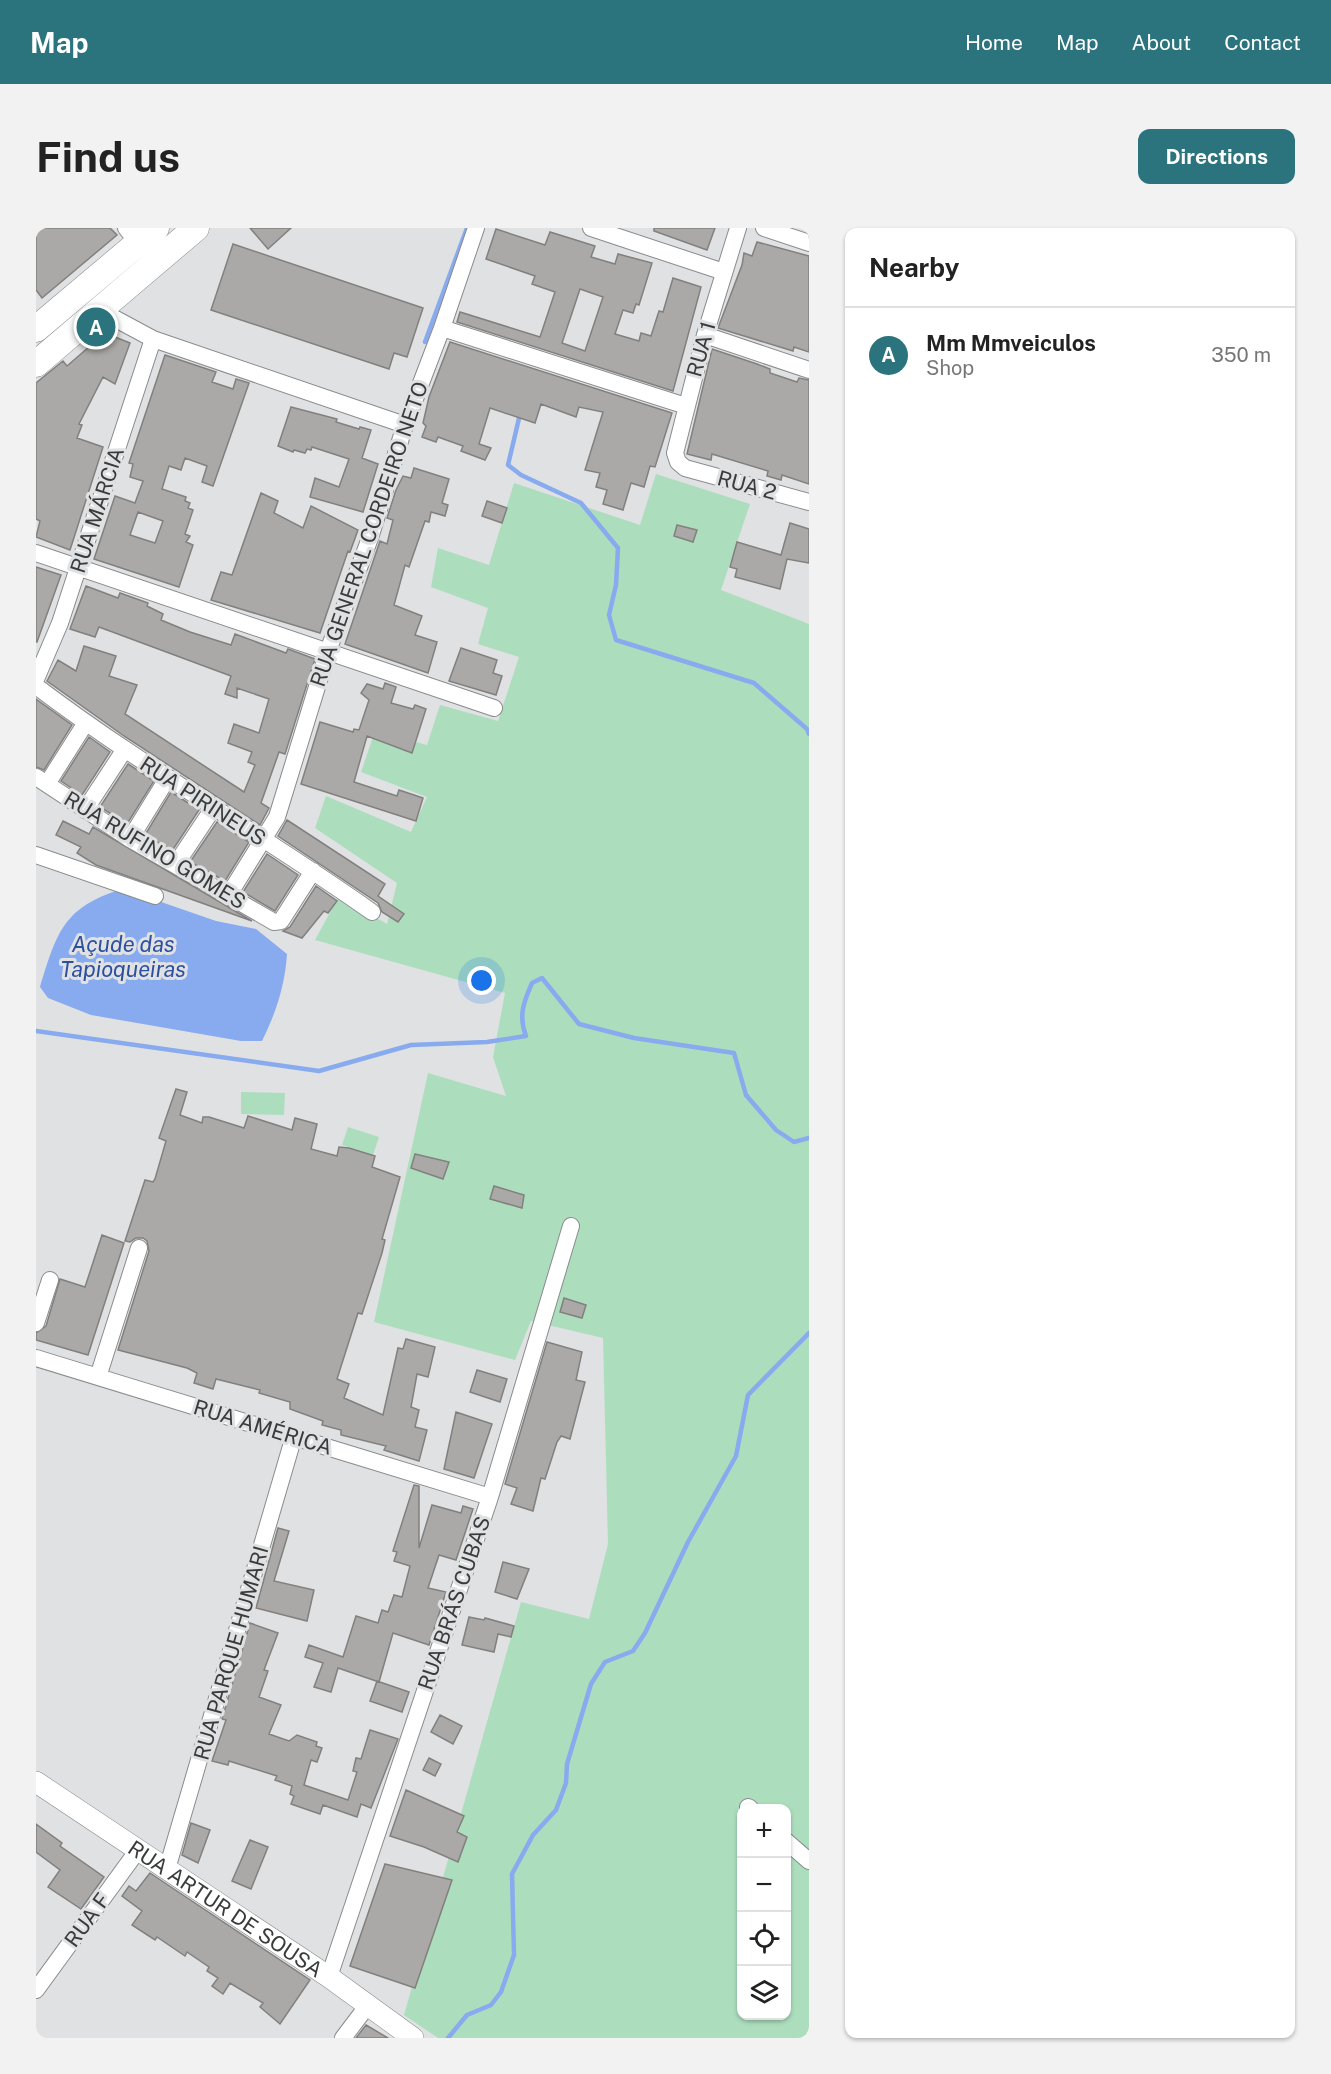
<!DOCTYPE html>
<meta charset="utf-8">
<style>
:root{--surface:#fff;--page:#f2f2f2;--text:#222;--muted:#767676;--line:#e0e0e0;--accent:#2b737d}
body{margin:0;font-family:"Public Sans",sans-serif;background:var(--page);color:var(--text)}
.controls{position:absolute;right:18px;bottom:18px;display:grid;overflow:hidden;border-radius:12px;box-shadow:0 2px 4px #0004}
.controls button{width:54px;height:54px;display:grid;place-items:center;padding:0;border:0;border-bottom:2px solid var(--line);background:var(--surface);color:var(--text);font:30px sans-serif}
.you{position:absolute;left:446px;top:753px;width:21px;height:21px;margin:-15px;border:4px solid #fff;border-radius:50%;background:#1a73e8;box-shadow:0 0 0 9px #1a73e833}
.badge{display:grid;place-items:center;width:39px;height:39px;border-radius:50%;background:var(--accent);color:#fff;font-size:20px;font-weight:700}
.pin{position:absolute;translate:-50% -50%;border:3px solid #fff;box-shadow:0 2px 6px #0006}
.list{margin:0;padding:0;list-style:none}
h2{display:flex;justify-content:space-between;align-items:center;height:78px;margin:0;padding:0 24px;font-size:26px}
h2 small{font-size:20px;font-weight:400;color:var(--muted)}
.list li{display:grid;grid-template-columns:39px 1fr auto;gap:18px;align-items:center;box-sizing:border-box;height:96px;padding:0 24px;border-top:2px solid var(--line)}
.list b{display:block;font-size:22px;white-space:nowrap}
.list p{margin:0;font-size:20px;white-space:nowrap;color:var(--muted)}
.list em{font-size:20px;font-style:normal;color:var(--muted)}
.icon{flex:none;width:33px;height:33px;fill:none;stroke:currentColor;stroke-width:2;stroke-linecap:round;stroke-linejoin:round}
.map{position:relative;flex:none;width:773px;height:1810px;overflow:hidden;border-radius:12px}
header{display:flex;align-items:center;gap:36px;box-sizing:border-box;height:84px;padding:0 30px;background:var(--accent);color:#fff}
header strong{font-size:28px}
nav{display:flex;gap:33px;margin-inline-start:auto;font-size:21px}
.intro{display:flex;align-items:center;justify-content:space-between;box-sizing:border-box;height:144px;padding:0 36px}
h1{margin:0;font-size:42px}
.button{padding:15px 27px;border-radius:12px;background:var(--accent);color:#fff;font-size:21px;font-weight:700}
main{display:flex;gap:36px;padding:0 36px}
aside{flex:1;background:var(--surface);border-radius:12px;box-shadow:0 2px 4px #0004}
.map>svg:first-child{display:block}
.green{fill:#acdebe;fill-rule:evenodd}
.water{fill:#8ae}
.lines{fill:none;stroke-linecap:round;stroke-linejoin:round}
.stream{stroke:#8ae;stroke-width:4.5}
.building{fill:#aba9a7;stroke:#82807e;stroke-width:1.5;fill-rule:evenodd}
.minor-casing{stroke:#898b8d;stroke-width:18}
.tertiary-casing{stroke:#898b8d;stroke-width:22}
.primary-casing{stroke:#898b8d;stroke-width:27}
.minor{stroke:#fff;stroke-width:16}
.tertiary{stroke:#fff;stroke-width:21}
.primary{stroke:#fff;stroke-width:26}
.labels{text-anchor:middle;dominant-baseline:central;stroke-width:6;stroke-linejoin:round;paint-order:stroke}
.street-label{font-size:21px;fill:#3a3b3b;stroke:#dfe1e3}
.water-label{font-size:22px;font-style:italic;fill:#2c4f9f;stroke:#dfe1e3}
</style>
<header>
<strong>Map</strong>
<nav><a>Home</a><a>Map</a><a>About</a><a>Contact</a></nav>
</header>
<div class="intro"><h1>Find us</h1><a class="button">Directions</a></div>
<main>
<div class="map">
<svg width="773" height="1810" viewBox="0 0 773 1810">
<rect width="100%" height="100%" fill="#dfe1e3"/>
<path class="green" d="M620,246L714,276L685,362L773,396V1810H402L368,1787L485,1374L553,1391L572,1316L567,1110L495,1093L479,1132L338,1094L392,845L470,868L457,829L469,765L279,712L303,668L351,696L361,655L279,600L290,568L375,604L391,569L325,544L339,503L391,517L404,477L462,493L483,429L442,416L452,380L395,359L402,320L453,337L478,255L604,297ZM706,1580H750V1788H706Z
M205,864L249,865L248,887L205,886Z
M312,899L343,909L337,927L306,917Z"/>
<path class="water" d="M80,663L102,666L180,693L220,701L251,726C249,757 240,785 226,813H205L55,787L12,770L4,759C20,708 26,681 80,663Z"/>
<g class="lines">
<path class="stream" d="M389,114L431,0
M484,186L472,237L485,247L545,275L582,320L580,357L573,387L580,412L718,455L771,501L773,506
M0,803L283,843L375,817L451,814L490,808C482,788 488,773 496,755L506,750L543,796L598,810L698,825L710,867L740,902L758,914L773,910
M412,1810L431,1787L455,1777L465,1764L478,1727L476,1646L497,1607L520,1582L530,1555L531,1536L555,1456L569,1434L597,1423L609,1405L652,1314L700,1228L712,1167L773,1105"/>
</g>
<path class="building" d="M0,0H74L81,7L6,70L0,62Z
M214,0H255L232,21Z
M618,0H679L671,22L618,3Z
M460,1L509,17L514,4L559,18L555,29L579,36L582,26L616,35L603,77L600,76L597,85L587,82L579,106L603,113L605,105L615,108L623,83L627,84L637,50L665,59L637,163L421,94L424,84L504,109L519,64L496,56L499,48L450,31ZM544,61L567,69L549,123L526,115Z
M721,14L773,28V124L758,119L757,123L682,100L706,37L708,25L716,28Z
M197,16L387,80L371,129L358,125L353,141L175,82Z
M69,105L94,115L79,156L67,149L43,196L46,197L41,210L67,219L34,322L0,309L4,293L0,291V155L27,133L31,138Z
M414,114L636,185L619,239L614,238L608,259L595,255L587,282L567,276L571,262L560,259L564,245L549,242L567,184L543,179L540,189L505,176L499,195L454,180L443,216L455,220L449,232L425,223L427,218L402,209L400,214L386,209L390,198L387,195L393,169Z
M676,121L721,136L734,141V145L761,154L763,150L773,152V256L746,247L745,252L731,248L732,243L676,226L675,232L651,226Z
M129,127L180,144L176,154L197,161L200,151L213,155L177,258L166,254L171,238L149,230L145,242L133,238L126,261L150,269L149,273L154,275L152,280L157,282L149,306L154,308L150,314L157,317L143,359L58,331L79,268L99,275L107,253L94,249L97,236L93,235ZM102,284L127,293L119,315L94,307Z
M255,179L301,191L300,194L323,201L324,199L335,202L326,230L342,236L327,284L274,269L279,250L303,259L313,231L276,219L275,222L271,221L269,225L258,222L257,224L242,218Z
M378,240L413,251L406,275L412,277L409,288L395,284L393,294L389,293L373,339L369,337L358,377L386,388L379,407L401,414L392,445L309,416L344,313L351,316L357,292L351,290L360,262L367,248L375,250Z
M225,265L242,273L238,285L267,300L275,278L322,302L314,324L312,323L284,405L175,372L185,344L196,347Z
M451,273L471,280L466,295L446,288Z
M754,295L773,301V335L751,331L744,361L699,349L701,341L694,339L701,314L745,327Z
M641,297L661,302L657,314L638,308Z
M0,339L25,347L1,414H0Z
M50,358L82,370L84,365L112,375L111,378L127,386L125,392L154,404L195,417L199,406L250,425L252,421L279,431L249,526L243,524L225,575L233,580L224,597L88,508L11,453L22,432L40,443L48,418L80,428L73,448L101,457L89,486L208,564L219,537L212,534L216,524L192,515L198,496L223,505L233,471L201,460V470L189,466L195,448L63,399L59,409L34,401Z
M425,420L461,432L457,445L466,448L460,467L413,453Z
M349,455L360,459L355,475L377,481L379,477L390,481L376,525L331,508L318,554L361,568L363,562L387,570L380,593L265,556L284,494L317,504L318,501L323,502L333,472L325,465L331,456L347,461Z
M0,471L36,497L8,542L0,539Z
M53,509L74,524L46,567L25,553Z
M92,536L118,553L91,596L64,579Z
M135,564L163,582L136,623L109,607Z
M251,592L349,656L342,668L368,686L362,694L346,684L342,675L242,608Z
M27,593L53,606L57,599L216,693L60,637L41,625L45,619L20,607Z
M181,594L213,614L189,653L154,634Z
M231,626L262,647L239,683L207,664Z
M280,658L301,673L292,685L288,683L266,710L247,703L254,699Z
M140,861L151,864L144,887L166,895L167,889H173L208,900L212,888L256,902L259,890L281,896L275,921L301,928L303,919L313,920L339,928L336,939L364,949L346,1011L349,1012L346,1025L326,1086L322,1085L301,1151L313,1156L308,1170L347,1187L362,1120L367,1121L370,1111L399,1119L392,1149L381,1146L375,1179L383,1182L379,1199L391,1202L383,1233L348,1222L350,1218L305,1207V1202L286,1197L287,1193L254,1181V1174L223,1165L224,1162L180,1151L177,1161L158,1155L161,1145L151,1140L82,1122L113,1023L111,1013L107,1010H100L94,1014L89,1013L109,952L117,954L119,951L130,913L123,910Z
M379,926L413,934L407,951L375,940Z
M458,958L488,967L486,980L454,971Z
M66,1007L88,1015L52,1127L0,1112V1105L10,1098L24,1051L49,1059Z
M528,1070L550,1077L546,1090L524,1084Z
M511,1114L546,1124L540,1152L549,1154L534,1211L525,1208L521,1214L509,1251L505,1250L497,1283L475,1276L481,1260L469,1256Z
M441,1142L471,1151L464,1174L434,1164Z
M420,1184L456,1196L438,1250L408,1241Z
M378,1257L383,1258V1320L396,1277L425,1285L427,1278L437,1281L420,1332L403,1327L392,1360L410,1364L393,1417L357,1405L343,1454L302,1440L295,1464L278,1459L287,1435L269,1429L273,1417L307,1429L320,1388L342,1395L346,1382L352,1384L358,1367L366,1369L374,1338L358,1333L361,1324L357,1323Z
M242,1300L253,1303L238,1353L278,1362L271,1393L220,1380Z
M467,1334L493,1341L481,1371L459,1364Z
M433,1389L448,1392L449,1390L478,1398L475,1409L462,1406L458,1424L426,1417Z
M214,1395L242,1405L228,1442L232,1443L223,1469L245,1477L233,1506L253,1513L261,1507L281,1514L280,1518L286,1520L281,1534L275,1532L268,1557L312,1572L321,1544L317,1543L320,1530L325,1531L334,1502L362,1511L335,1580L325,1576L321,1589L287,1577L284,1586L255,1576L258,1568L254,1566L256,1558L239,1552L241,1548L193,1533L192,1537L176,1533L190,1492L186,1491Z
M341,1453L373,1464L366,1484L334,1473Z
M404,1487L426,1498L417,1516L395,1504Z
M393,1530L405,1536L399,1548L387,1542Z
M370,1562L428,1588L421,1604L431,1609L422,1634L388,1619L354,1608Z
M155,1595L174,1602L162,1635L146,1627Z
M0,1596L26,1615L24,1618L68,1649L45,1681L12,1659L24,1642L0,1624Z
M214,1612L232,1619L215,1661L196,1653Z
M349,1636L416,1652L379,1760L314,1738Z
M114,1645L274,1752L244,1796L224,1779L227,1775L194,1755L187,1766L176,1758L182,1750L171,1743L173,1739L151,1724L149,1728L121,1709L119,1712L96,1697L106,1683L86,1668L93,1658L100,1663Z
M330,1797L352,1810H320Z"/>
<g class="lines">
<defs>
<path id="minor" d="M90,0L102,15
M555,0L688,44
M702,0L669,107L639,225L642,234L649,240L773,274
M728,0L773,15
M65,83L117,111L369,197
M406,100L650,178
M669,107L773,142
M0,325L458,480
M0,451L24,395L117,111
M0,458C108,540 226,606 336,684
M0,549L94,611L238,694L245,693L277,643
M11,556L49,496
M49,582L89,521
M94,611L131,551
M0,627L119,668
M140,636L178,579
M192,668L241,589L292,423L334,310L369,197L406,100L440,0
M0,1095L14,1052
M0,1130L454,1269
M62,1149L103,1020
M712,1579L714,1580
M750,1613L773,1633
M131,1641L258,1208
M293,1749L454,1269L535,998
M0,1762L102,1622
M307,1810L332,1777"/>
<g id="tertiary">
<path id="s1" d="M0,1554L293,1749L377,1810"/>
</g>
<path id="primary" d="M0,101L120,0
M0,136L160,0"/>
</defs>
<use href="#minor" class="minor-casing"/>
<use href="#tertiary" class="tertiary-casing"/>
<use href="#primary" class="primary-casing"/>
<use href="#minor" class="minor"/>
<use href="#tertiary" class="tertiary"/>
<use href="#primary" class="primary"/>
</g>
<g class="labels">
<g class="street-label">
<text transform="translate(665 121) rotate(-74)">RUA 1</text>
<text transform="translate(711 257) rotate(15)">RUA 2</text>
<text transform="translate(61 282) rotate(-72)">RUA MÁRCIA</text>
<text transform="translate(333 306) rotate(-71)">RUA GENERAL CORDEIRO NETO</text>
<text transform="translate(167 573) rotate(33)">RUA PIRINEUS</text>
<text transform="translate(119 622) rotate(31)">RUA RUFINO GOMES</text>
<text transform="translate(227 1199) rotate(17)">RUA AMÉRICA</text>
<text transform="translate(418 1375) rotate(-71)">RUA BRÁS CUBAS</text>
<text transform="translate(195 1425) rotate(-74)">RUA PARQUE HUMARI</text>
<text stroke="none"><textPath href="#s1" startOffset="228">RUA ARTUR DE SOUSA</textPath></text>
<text transform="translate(51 1692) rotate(-54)">RUA F</text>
</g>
<g class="water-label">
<text x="87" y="716">Açude das<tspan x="87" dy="25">Tapioqueiras</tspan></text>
</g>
</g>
</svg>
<div class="controls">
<button>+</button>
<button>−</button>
<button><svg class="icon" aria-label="locate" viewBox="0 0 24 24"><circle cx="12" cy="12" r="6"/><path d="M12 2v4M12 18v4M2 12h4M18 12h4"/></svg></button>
<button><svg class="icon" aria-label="layers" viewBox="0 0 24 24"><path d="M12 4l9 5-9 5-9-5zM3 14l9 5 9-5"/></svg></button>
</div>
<div class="you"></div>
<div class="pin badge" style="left:60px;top:99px">A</div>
</div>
<aside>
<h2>Nearby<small></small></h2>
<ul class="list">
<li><span class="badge">A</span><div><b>Mm Mmveiculos</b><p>Shop</p></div><em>350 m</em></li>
</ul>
</aside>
</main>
